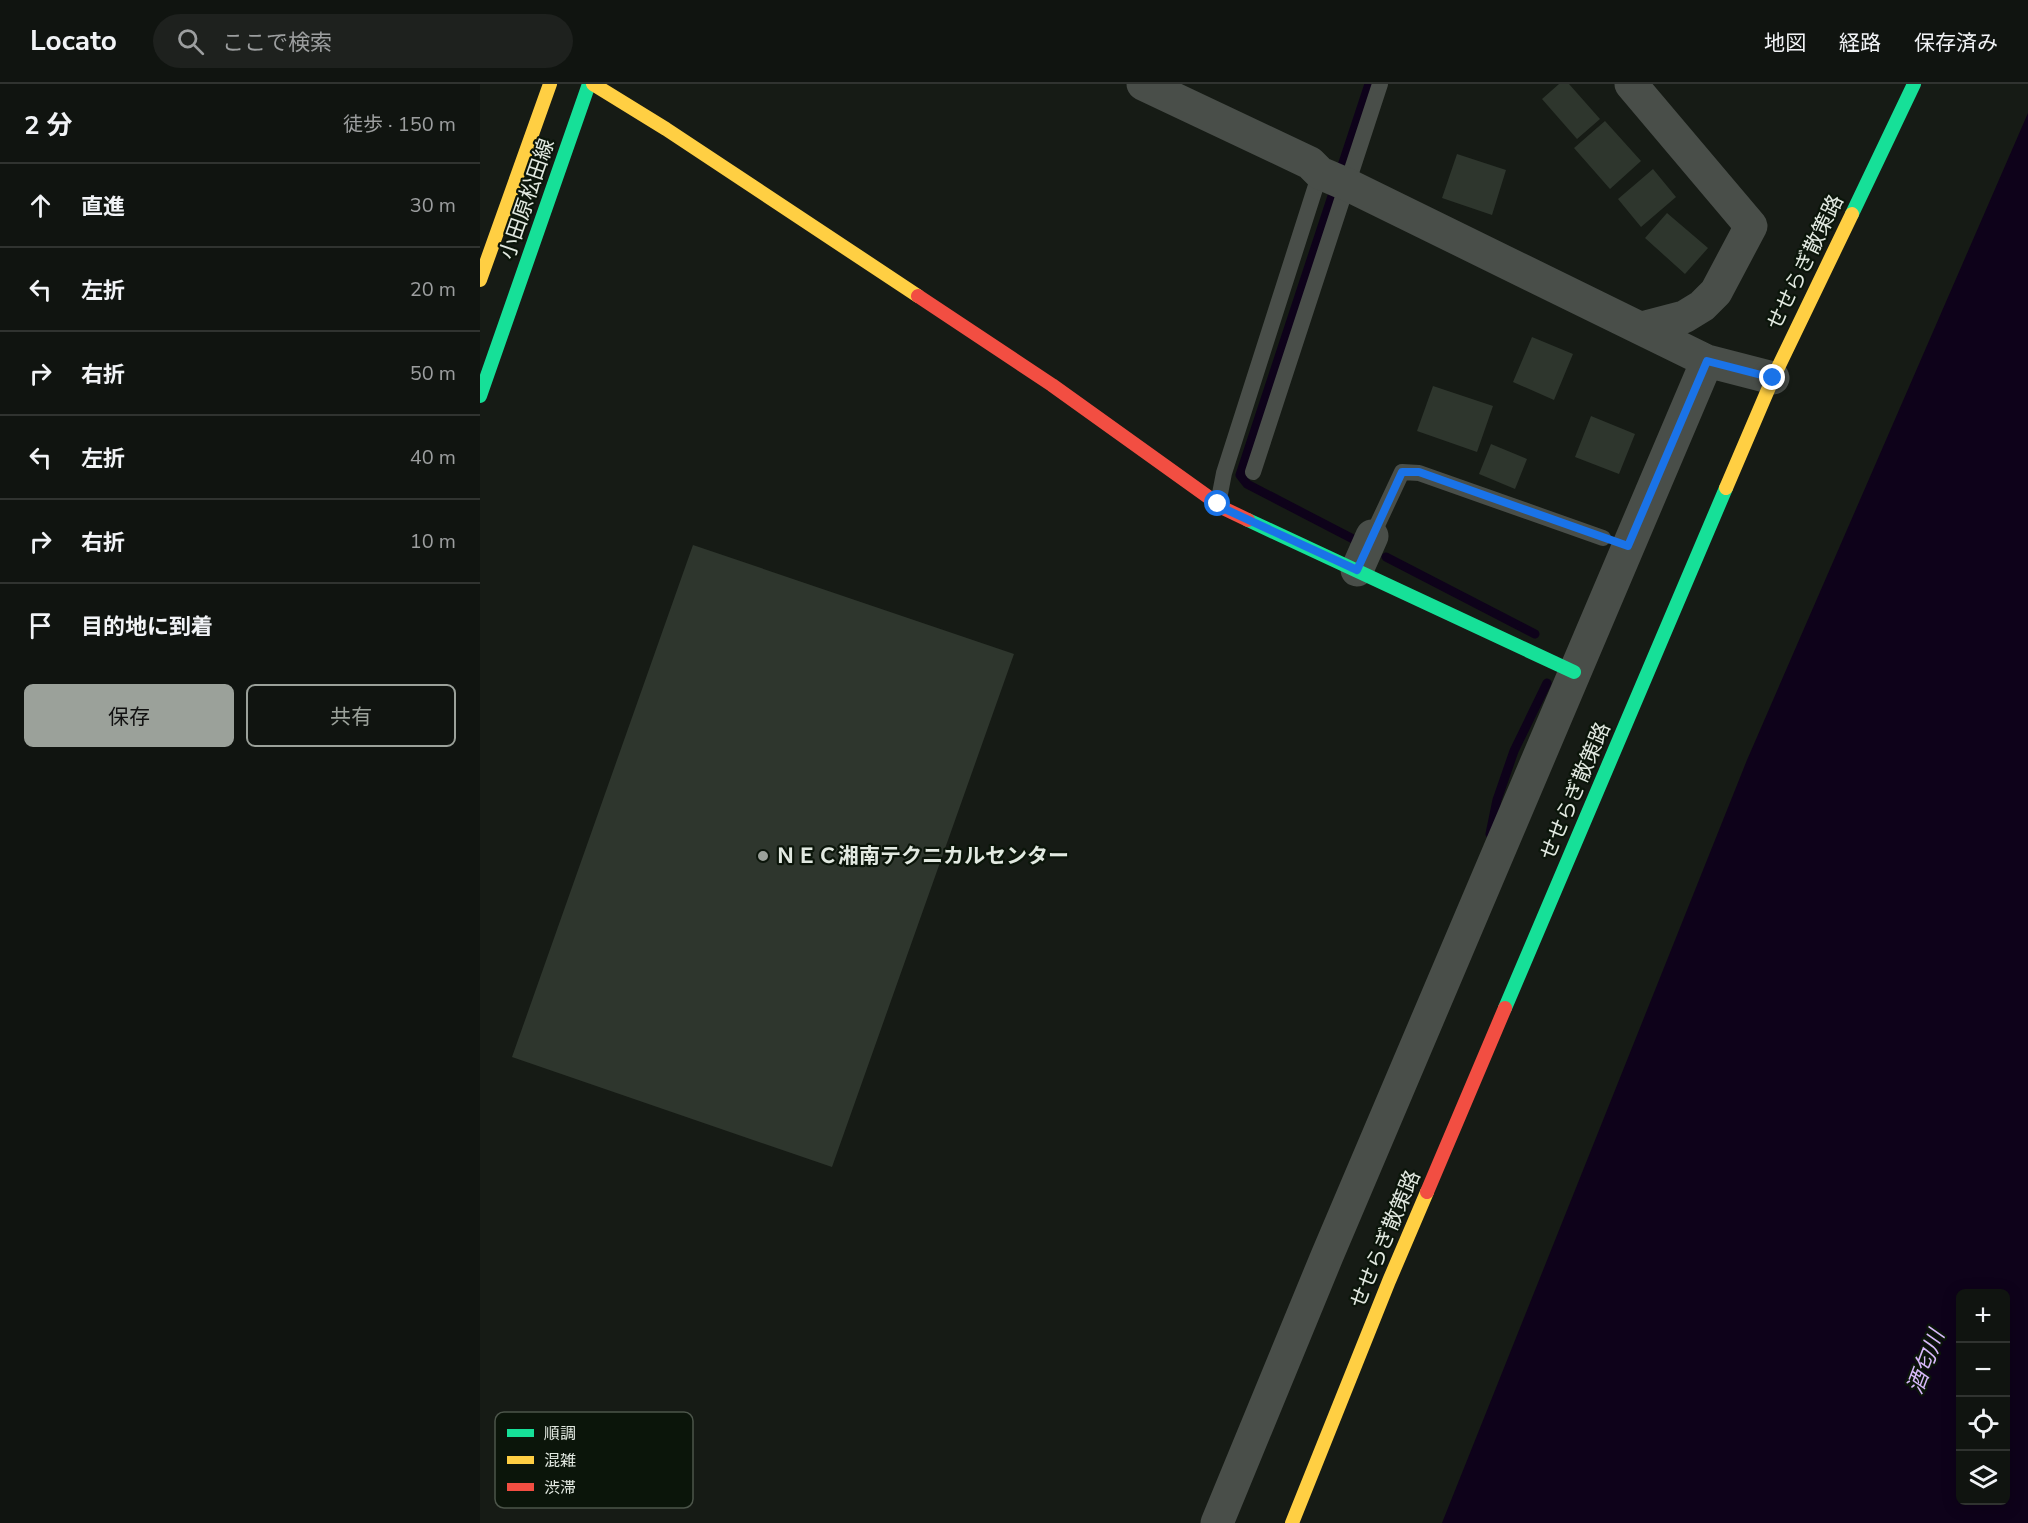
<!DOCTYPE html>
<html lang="ja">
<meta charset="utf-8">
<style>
:root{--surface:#101410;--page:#1e211e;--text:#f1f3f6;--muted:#9c9e9f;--line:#303330;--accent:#9ba19a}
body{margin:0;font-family:"Nunito Sans","Noto Sans JP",sans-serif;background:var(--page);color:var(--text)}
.controls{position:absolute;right:18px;bottom:18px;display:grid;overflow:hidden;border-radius:9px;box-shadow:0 3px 15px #0003}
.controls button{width:54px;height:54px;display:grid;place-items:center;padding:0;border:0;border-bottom:2px solid var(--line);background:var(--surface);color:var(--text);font:30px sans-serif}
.stop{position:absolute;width:18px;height:18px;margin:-14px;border:4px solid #1a73e8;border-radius:50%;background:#fff}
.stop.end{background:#1a73e8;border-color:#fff;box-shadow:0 2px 6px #0008}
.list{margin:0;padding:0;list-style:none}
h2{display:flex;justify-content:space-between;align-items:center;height:78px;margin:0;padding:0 24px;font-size:26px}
h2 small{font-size:20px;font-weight:400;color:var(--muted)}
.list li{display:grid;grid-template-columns:39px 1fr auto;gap:18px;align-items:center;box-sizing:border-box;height:84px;padding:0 24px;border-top:2px solid var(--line)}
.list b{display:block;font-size:22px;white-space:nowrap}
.list em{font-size:20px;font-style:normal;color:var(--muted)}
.actions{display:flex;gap:12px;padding:18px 24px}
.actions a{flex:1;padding:14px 0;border:2px solid var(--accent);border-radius:9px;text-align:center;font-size:21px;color:var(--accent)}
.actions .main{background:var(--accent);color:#111}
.icon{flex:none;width:33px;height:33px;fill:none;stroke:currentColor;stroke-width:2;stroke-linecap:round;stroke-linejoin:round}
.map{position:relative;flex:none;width:1548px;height:1439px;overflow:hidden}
header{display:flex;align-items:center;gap:36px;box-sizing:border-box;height:84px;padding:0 30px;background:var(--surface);border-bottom:2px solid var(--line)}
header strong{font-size:28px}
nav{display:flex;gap:33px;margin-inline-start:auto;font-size:21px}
.search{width:420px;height:54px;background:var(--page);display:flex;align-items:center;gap:15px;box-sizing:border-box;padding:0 21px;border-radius:33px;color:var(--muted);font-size:22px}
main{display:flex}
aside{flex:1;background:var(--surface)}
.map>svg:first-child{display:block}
.water{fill:#0e021a;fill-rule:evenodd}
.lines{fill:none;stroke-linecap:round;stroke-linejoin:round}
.stream{stroke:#0e021a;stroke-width:9}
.building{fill:#2e362d}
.lane{stroke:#494e49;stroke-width:16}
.street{stroke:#494e49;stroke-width:33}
.fast{stroke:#16e098;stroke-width:14}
.slow{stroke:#ffcf43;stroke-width:14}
.jam{stroke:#f24e42;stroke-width:14}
.route{stroke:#1a73e8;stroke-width:8}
.poi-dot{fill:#9ba19a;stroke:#0b150a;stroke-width:2}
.labels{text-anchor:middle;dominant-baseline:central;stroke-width:4.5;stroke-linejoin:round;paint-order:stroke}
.street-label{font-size:21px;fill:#e2e9e1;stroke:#0b150a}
.poi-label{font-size:21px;font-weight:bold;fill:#e2e9e1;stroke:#0b150a;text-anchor:start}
.water-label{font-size:22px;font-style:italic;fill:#d8b9fa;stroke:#0b150a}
.key{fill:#0b150a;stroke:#4c554a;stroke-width:1.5}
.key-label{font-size:16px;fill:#e2e9e1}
</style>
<header>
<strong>Locato</strong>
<div class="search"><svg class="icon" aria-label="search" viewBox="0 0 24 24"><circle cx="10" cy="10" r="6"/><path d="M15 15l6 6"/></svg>ここで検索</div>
<nav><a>地図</a><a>経路</a><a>保存済み</a></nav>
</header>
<main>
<aside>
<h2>2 分<small>徒歩 · 150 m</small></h2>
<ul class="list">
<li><svg class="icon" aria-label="ahead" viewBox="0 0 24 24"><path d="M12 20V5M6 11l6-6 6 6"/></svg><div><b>直進</b></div><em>30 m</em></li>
<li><svg class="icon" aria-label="left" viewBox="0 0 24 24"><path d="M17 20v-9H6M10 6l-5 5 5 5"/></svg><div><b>左折</b></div><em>20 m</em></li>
<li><svg class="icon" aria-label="right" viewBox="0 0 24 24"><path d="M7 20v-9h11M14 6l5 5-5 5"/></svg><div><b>右折</b></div><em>50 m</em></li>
<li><svg class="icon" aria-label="left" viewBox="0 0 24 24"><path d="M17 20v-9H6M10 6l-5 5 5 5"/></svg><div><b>左折</b></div><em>40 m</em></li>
<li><svg class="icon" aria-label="right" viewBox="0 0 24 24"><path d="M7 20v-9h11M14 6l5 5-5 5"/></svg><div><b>右折</b></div><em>10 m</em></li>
<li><svg class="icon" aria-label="arrive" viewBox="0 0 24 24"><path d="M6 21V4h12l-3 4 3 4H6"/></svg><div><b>目的地に到着</b></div></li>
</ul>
<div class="actions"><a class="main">保存</a><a>共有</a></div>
</aside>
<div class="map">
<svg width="1548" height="1439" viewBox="0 0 1548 1439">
<rect width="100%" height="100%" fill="#161b15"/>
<path class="water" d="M1548,29V1439H962L1267,676ZM1480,1210H1526V1416H1480Z"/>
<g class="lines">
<path class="stream" d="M875,456L767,400L760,391L889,0
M906,473L1055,550
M1010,750L1017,716L1034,667L1067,599"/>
</g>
<path class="building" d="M1079,0H1089L1120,35L1097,55L1062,15Z
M1125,37L1161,77L1130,105L1094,64Z
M977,70L1026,86L1012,131L962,114Z
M1173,85L1196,113L1161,143L1138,115Z
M1187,129L1228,164L1205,190L1165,154Z
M1052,253L1093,270L1074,316L1033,298Z
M953,302L1013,322L997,368L937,347Z
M1111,332L1155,350L1139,390L1095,373Z
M1011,360L1047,375L1035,405L999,390Z
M213,461L534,570L352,1083L32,973Z"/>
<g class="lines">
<path class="lane" d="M773,388L900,0
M738,420L744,389L840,89
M892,452L922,388L939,389L1123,454"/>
<path class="street" d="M663,0L830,79L840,89L868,101L1227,277L1293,294
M1151,0L1271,142L1236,208L1222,222L1204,233L1162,244
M877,486L892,452
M737,1439L847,1172L1227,277"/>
<path class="fast" d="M1372,130L1434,0
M0,312L109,0
M768,436L1094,588
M1025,924L1246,404"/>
<path class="slow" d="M113,0L186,45L438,212
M0,196L70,0
M1246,404L1293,294L1372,130
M812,1439L909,1197L947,1108"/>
<path class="jam" d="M438,212L572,301L745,425L768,436
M947,1108L1025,924"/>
</g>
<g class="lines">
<path class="route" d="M738,420L745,425L877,486L922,388H939L1148,462L1227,277L1293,294"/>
</g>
<circle class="poi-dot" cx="283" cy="772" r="6"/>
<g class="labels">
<g class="street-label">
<text transform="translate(47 115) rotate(-71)">小田原松田線</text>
<text transform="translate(1325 178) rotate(-64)">せせらぎ散策路</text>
<text transform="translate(1095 707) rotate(-67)">せせらぎ散策路</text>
<text transform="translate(905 1155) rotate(-67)">せせらぎ散策路</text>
</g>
<g class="poi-label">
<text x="295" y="772">ＮＥＣ湘南テクニカルセンター</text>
</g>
<g class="water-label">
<text transform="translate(1446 1278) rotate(-69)">酒匂川</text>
</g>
</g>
<rect x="15" y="1328" width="198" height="96" rx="9" class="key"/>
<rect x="27" y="1345" width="27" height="8" fill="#16e098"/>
<rect x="27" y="1372" width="27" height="8" fill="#ffcf43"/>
<rect x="27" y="1399" width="27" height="8" fill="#f24e42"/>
<g class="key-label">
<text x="64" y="1355">順調</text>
<text x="64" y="1382">混雑</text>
<text x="64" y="1409">渋滞</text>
</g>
</svg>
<div class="controls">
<button>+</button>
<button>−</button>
<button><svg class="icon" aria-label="locate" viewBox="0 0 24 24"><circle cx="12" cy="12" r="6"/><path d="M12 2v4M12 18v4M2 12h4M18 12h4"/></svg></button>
<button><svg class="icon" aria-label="layers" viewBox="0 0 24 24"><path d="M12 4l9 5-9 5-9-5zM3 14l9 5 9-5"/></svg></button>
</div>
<div class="stop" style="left:738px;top:420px"></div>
<div class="stop end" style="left:1293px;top:294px"></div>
</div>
</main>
